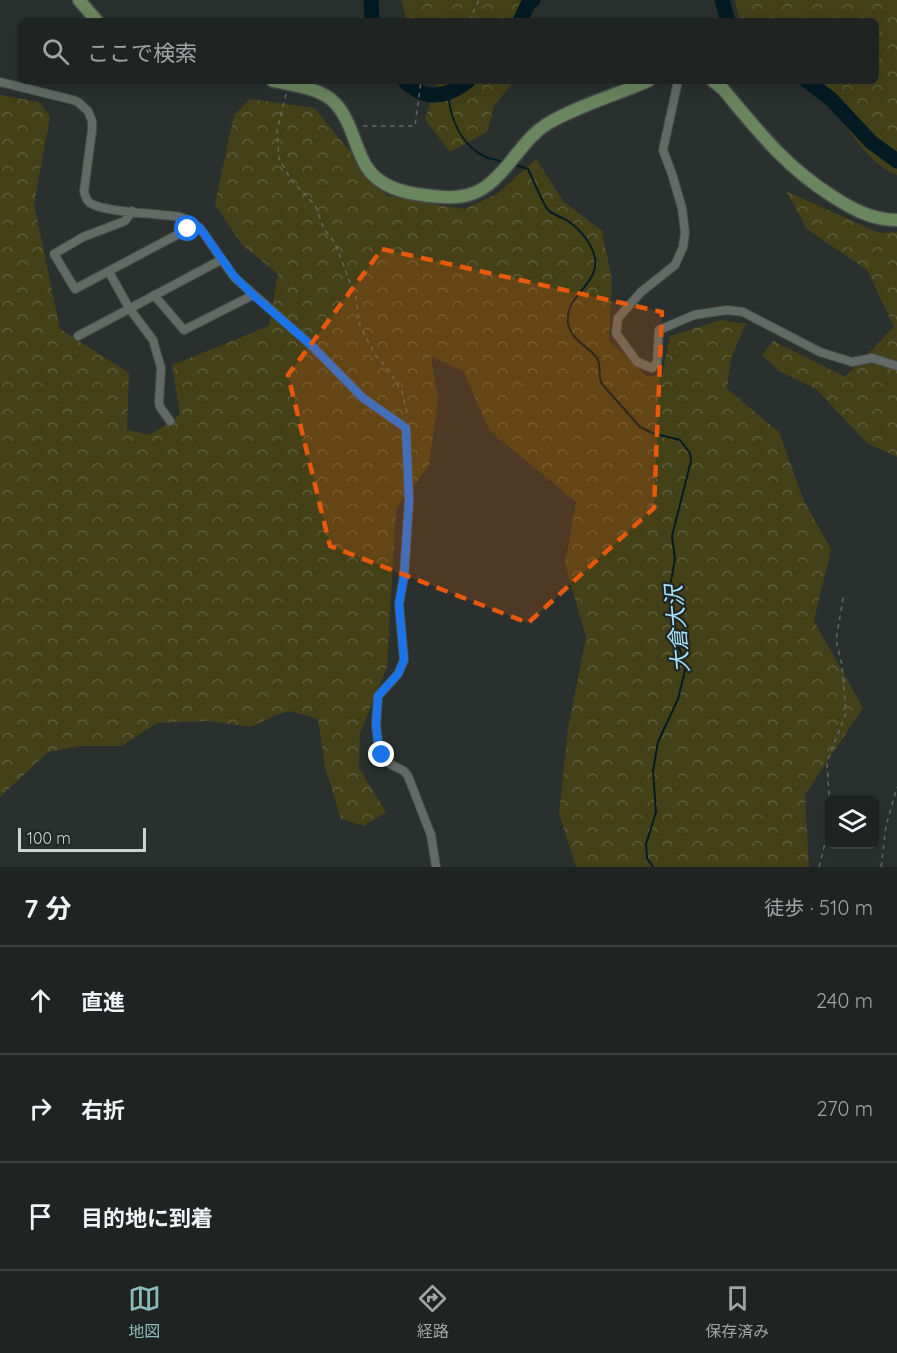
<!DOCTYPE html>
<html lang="ja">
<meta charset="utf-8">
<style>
:root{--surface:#1f2422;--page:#2c302f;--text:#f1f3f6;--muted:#a1a4a5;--line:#3c4140;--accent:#8bbbb9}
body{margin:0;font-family:Quicksand,"Noto Sans JP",sans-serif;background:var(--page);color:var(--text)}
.controls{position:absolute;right:18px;bottom:18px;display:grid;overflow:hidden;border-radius:9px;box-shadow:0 6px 24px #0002}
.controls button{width:54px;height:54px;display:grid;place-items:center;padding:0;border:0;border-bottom:2px solid var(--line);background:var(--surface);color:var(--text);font:30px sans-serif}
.scale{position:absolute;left:18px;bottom:15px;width:128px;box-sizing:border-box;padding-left:6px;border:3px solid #ced3d1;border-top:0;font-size:16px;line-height:21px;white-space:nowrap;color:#ced3d1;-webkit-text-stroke:4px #1f2623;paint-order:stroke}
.stop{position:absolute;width:18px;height:18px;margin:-14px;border:4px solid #1a73e8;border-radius:50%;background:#fff}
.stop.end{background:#1a73e8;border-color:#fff;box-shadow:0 2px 6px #0008}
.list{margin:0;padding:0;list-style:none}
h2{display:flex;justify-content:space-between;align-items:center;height:78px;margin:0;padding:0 24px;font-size:26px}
h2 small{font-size:20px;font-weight:400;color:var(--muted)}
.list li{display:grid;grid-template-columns:39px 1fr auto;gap:18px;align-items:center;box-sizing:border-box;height:108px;padding:0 24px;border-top:2px solid var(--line)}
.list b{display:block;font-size:22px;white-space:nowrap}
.list em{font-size:20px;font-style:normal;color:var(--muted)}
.icon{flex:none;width:33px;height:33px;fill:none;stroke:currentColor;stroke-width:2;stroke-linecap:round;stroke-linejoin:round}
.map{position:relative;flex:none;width:897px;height:867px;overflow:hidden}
.search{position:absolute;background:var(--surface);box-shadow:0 6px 24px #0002;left:18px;right:18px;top:18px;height:66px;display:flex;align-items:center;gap:15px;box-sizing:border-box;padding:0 21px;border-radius:9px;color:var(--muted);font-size:22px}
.sheet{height:402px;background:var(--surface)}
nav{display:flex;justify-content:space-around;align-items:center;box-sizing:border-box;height:84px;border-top:2px solid var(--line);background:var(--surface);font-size:16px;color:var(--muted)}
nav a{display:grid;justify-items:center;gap:3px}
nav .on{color:var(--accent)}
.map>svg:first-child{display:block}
.forest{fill:url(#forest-crowns)}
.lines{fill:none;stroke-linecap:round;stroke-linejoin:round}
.stream{stroke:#041b24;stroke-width:2}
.river{stroke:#041b24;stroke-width:15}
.minor-casing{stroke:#464c4a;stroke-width:10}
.primary-casing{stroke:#464c4a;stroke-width:15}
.path{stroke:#626865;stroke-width:1.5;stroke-dasharray:4.5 4.5;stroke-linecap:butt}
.minor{stroke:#616a65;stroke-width:8}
.primary{stroke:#6a865e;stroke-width:12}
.route{stroke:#1a73e8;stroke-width:8}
.marked{fill:#e8590c;fill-opacity:0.2;stroke:#e8590c;stroke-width:4.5;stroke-dasharray:12 8;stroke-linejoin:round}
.labels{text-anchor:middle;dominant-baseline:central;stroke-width:4.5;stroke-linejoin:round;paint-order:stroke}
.water-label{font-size:22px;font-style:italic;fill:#a6e2fa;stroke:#1f2623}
</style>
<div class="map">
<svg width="897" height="867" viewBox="0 0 897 867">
<defs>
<pattern id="forest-crowns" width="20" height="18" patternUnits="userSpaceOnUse" patternTransform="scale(1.5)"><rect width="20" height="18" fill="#444119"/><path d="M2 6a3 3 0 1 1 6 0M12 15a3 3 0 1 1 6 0" fill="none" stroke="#5e5c39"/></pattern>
</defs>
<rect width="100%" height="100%" fill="#29302d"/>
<path class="forest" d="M401,0H530V21H407Z
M735,0H897V175C867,165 833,108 816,81H876V21H740Z
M438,81H514L494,106L487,132L450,152L425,119Z
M0,95L39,102L50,117L34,204L60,329L129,373L127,430L150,435L180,415L172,365L269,326L278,274L242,245L215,204L234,115L250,99L314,108L387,196L464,209L497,194L536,159L563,201L602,231L612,280L609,340L646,376L662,375L670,336L721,320L746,324L731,358L727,389L779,432L804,501L831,549L814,621L863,708L805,795L809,867H576L559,814L568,728L586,638L565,563L576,502L490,431L463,371L431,356L438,399L429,465L396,509L387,667L360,733L359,768L386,812L364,826L341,819L325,767L318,719L290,711L273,716L251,727L209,721L157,723L121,746H81L48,752L0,797Z
M786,191L879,233L897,232V457L867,443L816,389L779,371L762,355L773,341L845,377L894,327L867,270L807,229Z"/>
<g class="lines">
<path class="stream" d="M448,92C450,118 460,144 485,157C491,159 498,160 504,162
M515,165L528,169C532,177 544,206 548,210C553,215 562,217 568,221C580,229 592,244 595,258C600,284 564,296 568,323C571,340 588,346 597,358C602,366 597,376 602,384L640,427L652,433L680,440L690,453L691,461L672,536L675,559L669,592L677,642L683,659L685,670L678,699L658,742L653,771L656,812L646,844L647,858L653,867"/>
<path class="river" d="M371,0L372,21
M722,0L728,21
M520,21L528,4L533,0
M405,81C425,101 446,98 468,81
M807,81L831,99L871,142L897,161"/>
<defs>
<path id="minor" d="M678,81L663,150L672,174L682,208L685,233L683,247L675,265L641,292L618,318L616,333L637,362L652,368L657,363L659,330L694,315L727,310L743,312L820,352L852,362L872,358L897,366
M0,82L73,100L78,102L88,111L92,121V130L84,191C85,196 86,200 90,203C106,213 158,213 180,217L188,220L200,228L234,277L312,346L363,398L406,428L409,501L404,576L399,604L404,660L398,674L378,696L376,725L378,742L386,762L404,771L408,776L431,835L436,867
M132,211L125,221L83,237L54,254L75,289L188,229L193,223
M109,272L129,308L153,340L161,368L159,402L160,407L170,421
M154,295L184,330L253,295
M78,336L221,260"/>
<path id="primary" d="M79,0L97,21
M273,81C292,85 322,88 336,104C351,121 355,147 366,166C377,184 397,191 416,194C468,202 483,197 515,156C525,144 534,132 547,124C577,106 616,95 648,81
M713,81L723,89C758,131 785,166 832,196C852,209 872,220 897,220"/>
</defs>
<use href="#minor" class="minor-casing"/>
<use href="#primary" class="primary-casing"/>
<path class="path" d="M469,21L479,0
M286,94L277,131L279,159L292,181L315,205L324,229L335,243L356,298L360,326L376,356L388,369L402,392L407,412V418
M363,126H415L421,81
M830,813L827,762L846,713L842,665L836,640L844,593
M819,867L830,823
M881,867L886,826L897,787"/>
<use href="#minor" class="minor"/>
<use href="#primary" class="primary"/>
</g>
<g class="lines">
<path class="route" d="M188,229L194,224L200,228L234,276L253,295L312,346L363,398L406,428L409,501L404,576L399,604L404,660L398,674L378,696L376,725L378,742L382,755"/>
</g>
<path class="marked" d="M382,249L662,312L654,508L528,623L330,546L288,375Z"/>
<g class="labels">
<g class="water-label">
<text transform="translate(677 629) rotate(-95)">大倉大沢</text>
</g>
</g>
</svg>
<div class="controls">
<button><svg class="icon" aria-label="layers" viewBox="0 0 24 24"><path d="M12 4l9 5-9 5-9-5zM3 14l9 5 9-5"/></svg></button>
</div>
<div class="scale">100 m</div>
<div class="stop" style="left:188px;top:229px"></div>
<div class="stop end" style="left:382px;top:755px"></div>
<div class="search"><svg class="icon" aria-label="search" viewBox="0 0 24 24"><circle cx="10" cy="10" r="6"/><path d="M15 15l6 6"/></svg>ここで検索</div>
</div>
<section class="sheet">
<h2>7 分<small>徒歩 · 510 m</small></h2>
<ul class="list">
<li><svg class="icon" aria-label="ahead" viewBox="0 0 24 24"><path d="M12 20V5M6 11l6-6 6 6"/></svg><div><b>直進</b></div><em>240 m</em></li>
<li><svg class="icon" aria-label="right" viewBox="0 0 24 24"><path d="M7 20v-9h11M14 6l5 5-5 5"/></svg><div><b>右折</b></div><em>270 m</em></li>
<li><svg class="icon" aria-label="arrive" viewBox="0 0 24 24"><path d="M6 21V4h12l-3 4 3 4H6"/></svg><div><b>目的地に到着</b></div></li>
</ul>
</section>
<nav>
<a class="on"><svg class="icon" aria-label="map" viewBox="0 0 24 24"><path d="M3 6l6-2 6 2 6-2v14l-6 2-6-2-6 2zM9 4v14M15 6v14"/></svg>地図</a>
<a><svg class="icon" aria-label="directions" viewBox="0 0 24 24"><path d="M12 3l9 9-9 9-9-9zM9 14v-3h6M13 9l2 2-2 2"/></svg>経路</a>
<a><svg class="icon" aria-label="saved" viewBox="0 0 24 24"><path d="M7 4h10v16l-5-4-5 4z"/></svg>保存済み</a>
</nav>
